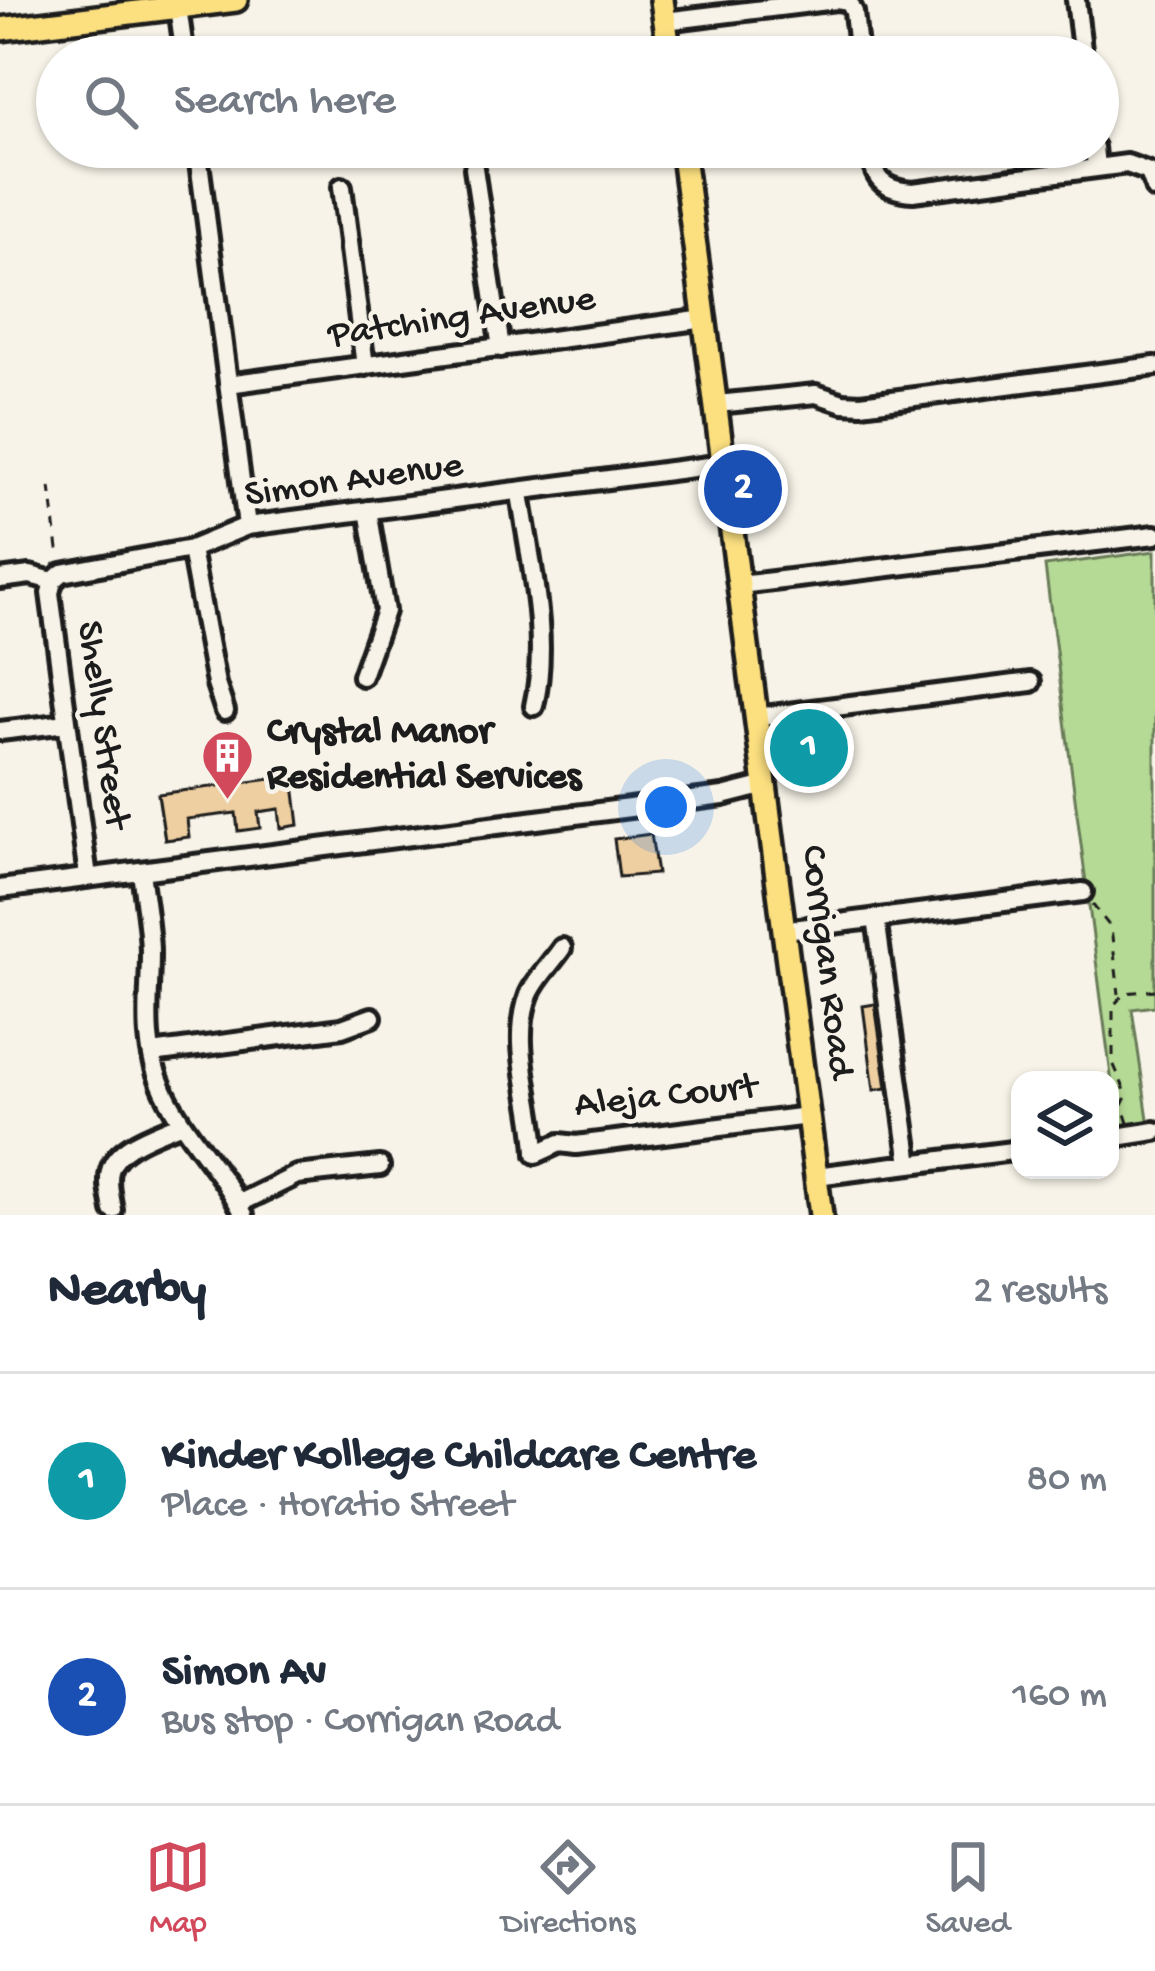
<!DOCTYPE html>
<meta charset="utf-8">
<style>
:root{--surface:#fff;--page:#f6f6f7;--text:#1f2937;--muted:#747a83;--line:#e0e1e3;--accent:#d1495b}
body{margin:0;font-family:"Gochi Hand",sans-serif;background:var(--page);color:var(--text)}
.controls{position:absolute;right:36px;bottom:36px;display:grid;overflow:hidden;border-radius:24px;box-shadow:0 3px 9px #0004}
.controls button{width:108px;height:108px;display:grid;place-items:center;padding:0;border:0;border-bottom:3px solid var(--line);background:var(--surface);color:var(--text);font:60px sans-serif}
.you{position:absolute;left:666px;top:807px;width:42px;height:42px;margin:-30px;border:9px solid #fff;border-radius:50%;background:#1a73e8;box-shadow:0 0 0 18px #1a73e833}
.badge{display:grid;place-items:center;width:78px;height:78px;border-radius:50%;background:var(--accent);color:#fff;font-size:39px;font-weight:700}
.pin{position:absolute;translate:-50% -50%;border:6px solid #fff;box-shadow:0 3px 12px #0006}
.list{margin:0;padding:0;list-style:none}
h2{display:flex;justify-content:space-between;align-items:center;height:156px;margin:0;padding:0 48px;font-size:51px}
h2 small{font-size:39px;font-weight:400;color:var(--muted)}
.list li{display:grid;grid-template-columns:78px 1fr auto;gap:36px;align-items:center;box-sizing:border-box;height:216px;padding:0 48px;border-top:3px solid var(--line)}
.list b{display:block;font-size:45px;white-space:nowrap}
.list p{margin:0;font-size:39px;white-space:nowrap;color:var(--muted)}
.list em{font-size:39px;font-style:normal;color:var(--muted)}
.icon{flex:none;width:66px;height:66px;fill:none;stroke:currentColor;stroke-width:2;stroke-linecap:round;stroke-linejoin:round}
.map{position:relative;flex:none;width:1155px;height:1215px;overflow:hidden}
.search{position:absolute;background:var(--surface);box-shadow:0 3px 9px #0004;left:36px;right:36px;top:36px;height:132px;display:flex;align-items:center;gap:30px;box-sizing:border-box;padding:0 42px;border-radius:66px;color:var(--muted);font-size:45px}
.sheet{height:588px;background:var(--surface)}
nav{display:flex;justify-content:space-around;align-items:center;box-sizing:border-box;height:168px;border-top:3px solid var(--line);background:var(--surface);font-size:33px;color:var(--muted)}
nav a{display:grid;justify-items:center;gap:6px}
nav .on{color:var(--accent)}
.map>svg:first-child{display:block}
.green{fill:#b5da95;stroke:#687b58;stroke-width:3}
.building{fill:#eecfa1;stroke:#1c1c1c;stroke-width:3}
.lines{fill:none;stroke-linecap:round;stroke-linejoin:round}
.minor-casing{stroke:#1c1c1c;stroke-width:26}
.major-casing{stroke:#1c1c1c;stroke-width:30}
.path{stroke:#1c1c1c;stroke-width:3;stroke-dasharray:9 9;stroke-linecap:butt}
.minor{stroke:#f7f3e8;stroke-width:16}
.major{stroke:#fce080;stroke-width:21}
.labels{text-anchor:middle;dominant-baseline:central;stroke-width:9;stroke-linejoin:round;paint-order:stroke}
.street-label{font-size:39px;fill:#1c1c1c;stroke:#f7f3e8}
.poi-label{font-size:39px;font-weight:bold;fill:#1c1c1c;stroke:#f7f3e8;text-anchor:start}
</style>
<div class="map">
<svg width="1155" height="1215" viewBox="0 0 1155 1215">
<rect width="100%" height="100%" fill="#f7f3e8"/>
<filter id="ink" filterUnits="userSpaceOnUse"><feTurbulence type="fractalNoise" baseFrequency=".00833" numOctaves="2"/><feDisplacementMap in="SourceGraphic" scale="24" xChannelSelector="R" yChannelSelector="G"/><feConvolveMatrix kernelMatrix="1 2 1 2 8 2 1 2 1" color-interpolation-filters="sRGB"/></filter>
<g filter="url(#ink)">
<path class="green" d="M1155,551V1006L1132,1009L1149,1126L1118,1130L1045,566Z"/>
<path class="building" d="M826,730L830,761L791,766L787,735Z
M293,776L299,825L281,828L279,809L258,812L260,828L238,831L236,813L187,819L189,837L165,840L158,794Z
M651,834L657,874L619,877L614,839Z
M875,1004L887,1088L874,1090L863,1006Z"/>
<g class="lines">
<defs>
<path id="minor" d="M1076,0L1083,57
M178,7L185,57
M665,21L836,0L849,2L854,12L859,57
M197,147L247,526
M869,147C873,178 881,190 913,192L1127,164L1149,172L1155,189
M1094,147L1096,167
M474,168L501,348
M342,187L365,366
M228,384L705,319
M717,404L816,394L843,403L861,404L1155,366
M520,493C530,562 550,637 534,706
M191,549L216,684L225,711
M0,579L30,575L53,581L62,573L191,549L247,526L724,464
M53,581L50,593L88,877
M740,585L1155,535
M362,676L385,611L368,510
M757,717L1031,682
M0,731L67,723
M141,871C144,898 150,927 150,954C150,998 142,1040 160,1082C180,1132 221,1167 244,1215
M0,889L723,796L766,785
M876,918L910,1164
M785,930L1083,892
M562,948C552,963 536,978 529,995C510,1044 535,1103 536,1154L560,1143L576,1145L808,1116
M152,1053L342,1028L372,1017
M1110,1138L1155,1131
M816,1176L1020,1150
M238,1204L297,1175L380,1166
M113,1210C111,1198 107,1183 110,1171C116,1145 160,1133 181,1123"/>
<path id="major" d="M662,0L670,57
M0,29L236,0
M682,147L821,1215"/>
</defs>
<use href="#minor" class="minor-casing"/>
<use href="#major" class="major-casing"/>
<path class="path" d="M50,487L59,557
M1092,904L1111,928L1119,994
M1128,1123L1122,1105L1127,1095L1113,1063V1006L1125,993L1155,990"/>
<use href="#minor" class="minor"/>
<use href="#major" class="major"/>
</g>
</g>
<defs>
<symbol id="building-pin" viewBox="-11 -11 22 30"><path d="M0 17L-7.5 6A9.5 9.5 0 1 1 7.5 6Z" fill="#d1495b" stroke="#f7f3e8"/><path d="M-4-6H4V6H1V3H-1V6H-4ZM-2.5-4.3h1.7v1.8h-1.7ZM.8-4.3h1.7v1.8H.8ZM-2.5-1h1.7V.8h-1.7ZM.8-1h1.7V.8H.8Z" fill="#fff"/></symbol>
</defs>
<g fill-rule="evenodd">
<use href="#building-pin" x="198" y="726" width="59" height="81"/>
</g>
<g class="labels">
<g class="street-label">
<text transform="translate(462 319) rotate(-8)">Patching Avenue</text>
<text transform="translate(354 482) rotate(-8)">Simon Avenue</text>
<text transform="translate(101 725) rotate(82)">Shelly Street</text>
<text transform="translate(825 962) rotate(83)">Corrigan Road</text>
<text transform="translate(666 1098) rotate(-6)">Aleja Court</text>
</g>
<g class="poi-label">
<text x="267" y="734">Crystal Manor<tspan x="267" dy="45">Residential Services</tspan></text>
</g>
</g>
</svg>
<div class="controls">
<button><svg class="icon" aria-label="layers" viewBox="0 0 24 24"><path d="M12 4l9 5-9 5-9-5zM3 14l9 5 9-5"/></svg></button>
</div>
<div class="you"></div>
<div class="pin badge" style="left:809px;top:748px;background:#0f9aa8">1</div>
<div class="pin badge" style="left:743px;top:489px;background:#1a4fb4">2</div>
<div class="search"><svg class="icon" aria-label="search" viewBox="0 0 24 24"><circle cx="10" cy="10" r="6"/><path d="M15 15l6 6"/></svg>Search here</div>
</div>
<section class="sheet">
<h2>Nearby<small>2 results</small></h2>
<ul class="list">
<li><span class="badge" style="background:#0f9aa8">1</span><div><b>Kinder Kollege Childcare Centre</b><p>Place · Horatio Street</p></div><em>80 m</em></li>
<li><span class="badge" style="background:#1a4fb4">2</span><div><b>Simon Av</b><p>Bus stop · Corrigan Road</p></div><em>160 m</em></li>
</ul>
</section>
<nav>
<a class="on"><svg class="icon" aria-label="map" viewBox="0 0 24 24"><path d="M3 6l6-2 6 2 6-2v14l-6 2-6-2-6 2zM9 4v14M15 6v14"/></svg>Map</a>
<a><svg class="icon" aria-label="directions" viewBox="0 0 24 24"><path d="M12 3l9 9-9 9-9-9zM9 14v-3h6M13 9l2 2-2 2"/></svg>Directions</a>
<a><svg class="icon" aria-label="saved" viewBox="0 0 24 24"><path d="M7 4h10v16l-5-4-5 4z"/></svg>Saved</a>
</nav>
